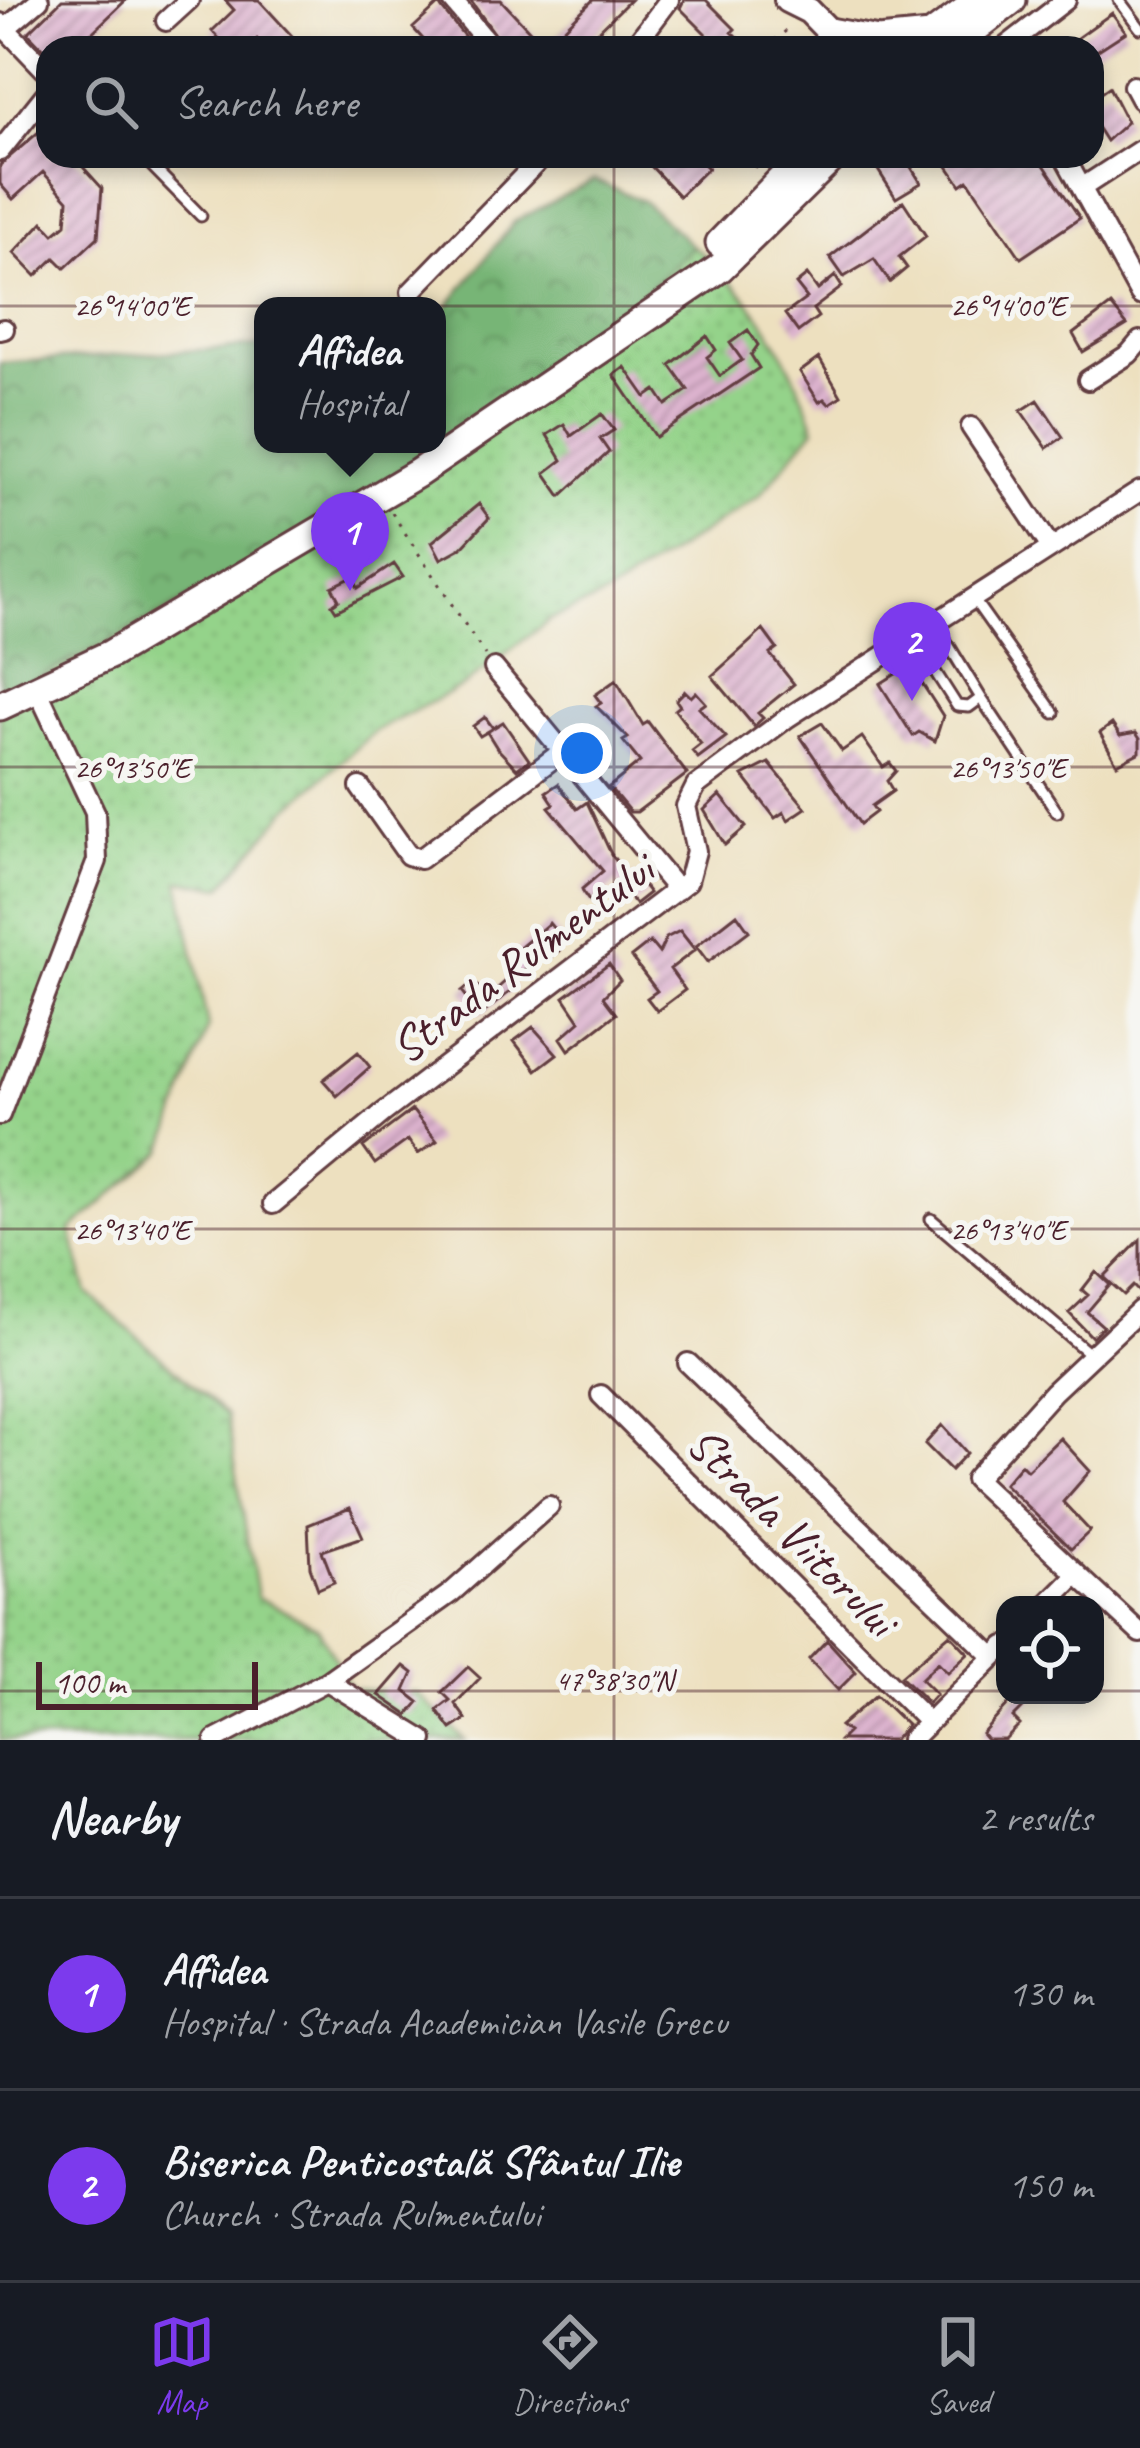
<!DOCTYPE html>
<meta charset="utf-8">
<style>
:root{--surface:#171b24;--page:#242831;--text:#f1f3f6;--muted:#9ea1a6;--line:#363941;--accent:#7c3aed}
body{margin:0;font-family:Caveat,sans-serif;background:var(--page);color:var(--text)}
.controls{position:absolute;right:36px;bottom:36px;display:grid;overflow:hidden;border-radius:24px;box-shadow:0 6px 18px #0003}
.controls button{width:108px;height:108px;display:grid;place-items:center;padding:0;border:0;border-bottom:3px solid var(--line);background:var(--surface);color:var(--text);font:60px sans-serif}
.scale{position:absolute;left:36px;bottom:30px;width:222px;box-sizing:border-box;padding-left:12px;border:6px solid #4a1f2b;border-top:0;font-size:33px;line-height:42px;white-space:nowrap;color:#4a1f2b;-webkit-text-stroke:9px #f6f6f2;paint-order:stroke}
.you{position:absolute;left:582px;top:753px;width:42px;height:42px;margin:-30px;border:9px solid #fff;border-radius:50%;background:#1a73e8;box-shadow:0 0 0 18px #1a73e833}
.badge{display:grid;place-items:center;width:78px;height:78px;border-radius:50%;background:var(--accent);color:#fff;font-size:39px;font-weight:700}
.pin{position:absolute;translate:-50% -99px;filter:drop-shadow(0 3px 6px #0008)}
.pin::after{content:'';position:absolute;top:63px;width:42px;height:36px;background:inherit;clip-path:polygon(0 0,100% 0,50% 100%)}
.popup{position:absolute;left:254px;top:297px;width:192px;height:156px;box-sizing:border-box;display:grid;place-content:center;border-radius:24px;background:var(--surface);filter:drop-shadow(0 3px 9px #0005);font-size:39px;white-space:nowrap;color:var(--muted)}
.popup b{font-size:45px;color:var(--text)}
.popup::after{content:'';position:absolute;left:50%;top:100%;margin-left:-24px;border:24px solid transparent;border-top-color:var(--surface)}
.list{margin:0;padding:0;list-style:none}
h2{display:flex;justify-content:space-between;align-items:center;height:156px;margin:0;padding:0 48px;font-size:51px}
h2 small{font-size:39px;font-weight:400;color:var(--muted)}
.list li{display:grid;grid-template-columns:78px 1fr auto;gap:36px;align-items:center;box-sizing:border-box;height:192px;padding:0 48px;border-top:3px solid var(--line)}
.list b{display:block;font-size:45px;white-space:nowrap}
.list p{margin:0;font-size:39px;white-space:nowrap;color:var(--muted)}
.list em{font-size:39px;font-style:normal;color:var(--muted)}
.icon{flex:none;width:66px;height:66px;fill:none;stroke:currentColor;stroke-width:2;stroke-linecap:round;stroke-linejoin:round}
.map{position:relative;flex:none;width:1140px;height:1740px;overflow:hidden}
.search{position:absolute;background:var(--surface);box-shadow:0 6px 18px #0003;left:36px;right:36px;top:36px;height:132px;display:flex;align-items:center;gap:30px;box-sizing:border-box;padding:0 42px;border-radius:36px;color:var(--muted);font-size:45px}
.sheet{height:540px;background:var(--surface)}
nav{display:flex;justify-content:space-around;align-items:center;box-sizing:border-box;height:168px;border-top:3px solid var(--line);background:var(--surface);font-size:33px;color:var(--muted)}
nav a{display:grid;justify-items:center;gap:6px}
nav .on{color:var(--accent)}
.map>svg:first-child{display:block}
.green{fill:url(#green-dots);stroke:#6f795a;stroke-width:3}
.forest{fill:url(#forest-crowns);stroke:#606a50;stroke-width:3}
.building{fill:url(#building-hatch)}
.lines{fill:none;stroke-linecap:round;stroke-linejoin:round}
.lane-casing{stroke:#623c41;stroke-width:15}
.street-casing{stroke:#623c41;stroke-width:24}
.secondary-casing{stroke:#623c41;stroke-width:30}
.primary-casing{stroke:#623c41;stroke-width:33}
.path{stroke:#623c41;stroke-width:3;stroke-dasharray:3 9;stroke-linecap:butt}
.lane{stroke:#fff;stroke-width:9}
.street{stroke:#fff;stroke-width:18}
.secondary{stroke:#fff;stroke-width:24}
.primary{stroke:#fff;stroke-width:27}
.ticks{fill:none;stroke:#4a1f2b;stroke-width:3;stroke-opacity:0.45}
.labels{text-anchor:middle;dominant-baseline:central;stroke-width:10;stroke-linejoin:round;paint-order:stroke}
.street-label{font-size:48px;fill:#4a1f2b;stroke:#f6f6f2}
.ticks-label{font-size:30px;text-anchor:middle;fill:#4a1f2b;stroke:#f6f6f2;stroke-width:10;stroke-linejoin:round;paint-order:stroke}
</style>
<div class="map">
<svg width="1140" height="1740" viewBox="0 0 1140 1740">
<defs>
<pattern id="green-dots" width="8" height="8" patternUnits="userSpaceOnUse" patternTransform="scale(3)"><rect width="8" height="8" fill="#94d38a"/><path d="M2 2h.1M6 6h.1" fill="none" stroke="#81b577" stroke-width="1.8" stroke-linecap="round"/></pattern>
<pattern id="forest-crowns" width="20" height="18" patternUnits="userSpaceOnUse" patternTransform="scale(3)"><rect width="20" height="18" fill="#77b576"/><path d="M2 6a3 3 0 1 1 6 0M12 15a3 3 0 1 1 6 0" fill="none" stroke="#649361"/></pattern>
<pattern id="building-hatch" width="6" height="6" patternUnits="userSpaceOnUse" patternTransform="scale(3)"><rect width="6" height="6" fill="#dcb2ce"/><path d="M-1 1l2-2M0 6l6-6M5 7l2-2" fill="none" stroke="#b490a7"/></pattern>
</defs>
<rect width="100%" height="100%" fill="#f6f6f2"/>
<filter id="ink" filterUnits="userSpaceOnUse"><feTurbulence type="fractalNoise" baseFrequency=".00833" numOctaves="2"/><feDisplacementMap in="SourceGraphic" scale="24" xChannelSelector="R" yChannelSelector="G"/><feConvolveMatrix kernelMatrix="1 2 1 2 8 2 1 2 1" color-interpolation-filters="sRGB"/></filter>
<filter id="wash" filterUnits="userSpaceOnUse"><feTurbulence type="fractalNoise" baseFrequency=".004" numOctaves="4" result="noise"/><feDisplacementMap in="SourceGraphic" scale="48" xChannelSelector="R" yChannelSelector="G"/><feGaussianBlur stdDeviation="2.7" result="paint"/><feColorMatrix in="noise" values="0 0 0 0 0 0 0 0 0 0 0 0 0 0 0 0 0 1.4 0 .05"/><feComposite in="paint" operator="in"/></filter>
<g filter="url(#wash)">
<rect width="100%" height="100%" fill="#ede0bf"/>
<path class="green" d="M693,246C756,297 789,353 815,428L760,495L606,596L551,619L463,686L375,731L288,809L222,887L179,881L208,1027L163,1151L71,1230L87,1293L227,1415L257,1597L318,1628L351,1689L417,1693L465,1740H0V698L165,611L580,356Z"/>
<path class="forest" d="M594,180L643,201L693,246L580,356L254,565L0,698V363L263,346V444H437V320L514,222Z"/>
<g id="blocks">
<path class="building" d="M62,0H126L76,48H48V54L28,33Z
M225,0H259L303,48H265L257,39L247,48H228L212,31L234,10Z
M470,0H501L545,47L593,0H630L581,48H505Z
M706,0L735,29L732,32L748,48H720L680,8L684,0Z
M439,4L442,9L474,48H431L413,28Z
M1112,13L1126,32L1092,54V48H1063Z
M1109,87L1127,122L1106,141L1092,119V99Z
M48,124V156H73L102,188L98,237L65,268L55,258L36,276L14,253L43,222L54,234L66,224L68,200L43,172L13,199L0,184V165Z
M660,156H696L708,168L679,196L650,165Z
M869,156H904L921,183L896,198Z
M941,156H1038L1080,218L1021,258L968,180L961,185Z
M903,201L926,236L899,257L907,268L890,282L874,259L844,277L830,257Z
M807,275L818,290L835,276L842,287L813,309L818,317L798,332L785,314L807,298L796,284Z
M1111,305L1127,325L1083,352L1073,334Z
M748,330L758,345L751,355L759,368L656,437L614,375L625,367L646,397L656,390L666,405L688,390L670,365L707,336L716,350L707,357L720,376L742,360L730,343Z
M819,358L841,396L829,404L824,399L819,402L800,372Z
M1038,400L1063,437L1047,448L1021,411Z
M602,414L614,430L600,439L609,452L561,496L545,473L562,460L547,435L564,424L571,436Z
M479,504L489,518L461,548L441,559L432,542Z
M394,564L403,577L336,611L332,605L339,600L332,587L353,577L358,588Z
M763,630L777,649L770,654L794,684L758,713L763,718L754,726L712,676Z
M910,665L943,716L935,741L919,732L913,736L880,684Z
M616,680L643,725L648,722L687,774L637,812H630L609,787L640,762L623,741L628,738L596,706L601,703L595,695Z
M685,691L691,697L696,692L706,703L699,708L726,737L698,758L692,751L701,744L675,710L680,706L676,700Z
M485,717L493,728L503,722L529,760L517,769L497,748L487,732L492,729L480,736L473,726Z
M822,723L842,751L862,737L883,767L890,763L896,771L887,781L893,791L872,806L876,812L860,824L800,736Z
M1112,724L1120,736L1136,733L1140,739V752L1117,764L1100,733Z
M769,763L806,808L788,820L784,812L775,818L743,776Z
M558,784L577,809L587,802L611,854L630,880L635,875L649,893L635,904L617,883L592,905L584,894L582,889L603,871L549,807L554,804L546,792Z
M720,795L746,827L725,845L704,810Z
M737,914L749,931L708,962L696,946Z
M549,923L564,941L559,951L551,957L545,951L516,978L503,962Z
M680,931L695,950L670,969L685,990L657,1011L647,998L657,991L631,957L650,942L659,953L666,938Z
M609,964L620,980L603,997L616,1014L569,1050L561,1038L580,1021L564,997Z
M508,979L516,987L481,1015L462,991L472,983L491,994Z
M533,1027L557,1054L536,1070L514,1041Z
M358,1052L370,1067L337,1096L323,1080Z
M412,1110L437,1141L418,1154L408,1140L375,1164L363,1147Z
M1140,1240V1293L1133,1286L1124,1295L1104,1277Z
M1096,1272L1110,1285L1087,1312L1103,1326L1092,1337L1069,1313L1088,1295L1082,1290Z
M942,1425L967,1453L951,1470L925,1444Z
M1060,1438L1090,1471L1063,1502L1090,1531L1071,1549L1004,1484L1021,1464L1027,1470Z
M350,1508L363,1537L322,1551L334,1582L318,1589L310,1567L308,1525Z
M950,1634L968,1653L948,1672L938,1662L921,1679L936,1694L928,1703L901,1676Z
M827,1640L856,1672L838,1690L809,1659Z
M404,1666L413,1673L405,1691L419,1702L408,1715L379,1695Z
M468,1667L480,1678L455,1704L466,1719L451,1729L437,1710L450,1700L442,1692Z
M876,1695L907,1725L894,1740H840L848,1732L840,1726Z
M1017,1695H1036L1013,1718L1020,1725L1005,1740H987L982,1734Z"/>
</g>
</g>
<g filter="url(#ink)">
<use href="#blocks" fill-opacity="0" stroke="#623c41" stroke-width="3"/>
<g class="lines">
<defs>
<path id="lane" d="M1119,0L1140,28
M142,156L201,216
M974,600L1054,713
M935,623L981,698
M913,637L957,706L969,707L981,698L1057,812
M931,1219L1092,1356"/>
<path id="street" d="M452,0L492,48
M166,21L189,0
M0,23L48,73
M6,28L39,0
M633,48L669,0
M1004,48L1066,0
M1133,86L1140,99
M0,151L48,91
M1064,156L1140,295
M1083,187L1140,150
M411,292L543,156
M0,330L4,329
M1088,380L1129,354L1140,341
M971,427L1050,546
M494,668L677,890
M360,787L408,855L420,859L563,751
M0,1115L97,861L95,812L37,689
M273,1204L383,1113L688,881L696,851L686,806L696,786L787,718L1140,491
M1140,1310L1053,1392L975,1479L1140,1633
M688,1363L994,1657
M601,1395L928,1722
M1046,1605L1077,1574
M327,1681L423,1740
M215,1740L327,1681L451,1593L549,1506
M911,1740L1005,1646"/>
<path id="secondary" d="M787,0L809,11L843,46"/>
<path id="primary" d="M829,32L878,41L930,36
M916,47L980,0
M950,48L1012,0
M720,243L804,156
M0,706L111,654L418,473L720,268L834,156"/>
</defs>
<use href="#lane" class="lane-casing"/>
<use href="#street" class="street-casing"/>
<use href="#secondary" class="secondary-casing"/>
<use href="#primary" class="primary-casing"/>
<path class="path" d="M765,48L792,26
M747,156L760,172
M392,513L485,655"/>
<use href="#lane" class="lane"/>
<use href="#street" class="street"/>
<use href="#secondary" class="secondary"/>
<use href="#primary" class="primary"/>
</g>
</g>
<path class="ticks" d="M614,0V48M614,156V1740M0,306H1140M0,767H1140M0,1229H1140M0,1691H1005M1095,1691H1140"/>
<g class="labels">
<g class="street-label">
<text transform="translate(522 958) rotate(-37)">Strada Rulmentului</text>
<text transform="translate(792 1531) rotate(45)">Strada Viitorului</text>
</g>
</g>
<g class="ticks-label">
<text x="1008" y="316">26°14'00"E</text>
<text x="132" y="316">26°14'00"E</text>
<text x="1008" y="778">26°13'50"E</text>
<text x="132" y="778">26°13'50"E</text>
<text x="1008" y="1240">26°13'40"E</text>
<text x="132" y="1240">26°13'40"E</text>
<text x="614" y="1690">47°38'30"N</text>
</g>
</svg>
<div class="controls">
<button><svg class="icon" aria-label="locate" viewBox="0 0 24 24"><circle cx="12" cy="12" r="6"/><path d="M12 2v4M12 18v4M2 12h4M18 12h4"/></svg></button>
</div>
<div class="scale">100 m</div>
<div class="you"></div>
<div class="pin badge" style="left:350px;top:591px">1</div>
<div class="popup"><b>Affidea</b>Hospital</div>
<div class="pin badge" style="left:912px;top:701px">2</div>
<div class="search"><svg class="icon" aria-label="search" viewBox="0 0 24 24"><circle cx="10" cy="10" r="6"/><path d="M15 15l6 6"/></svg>Search here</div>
</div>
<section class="sheet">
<h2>Nearby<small>2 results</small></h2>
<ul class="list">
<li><span class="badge">1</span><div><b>Affidea</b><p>Hospital · Strada Academician Vasile Grecu</p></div><em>130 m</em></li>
<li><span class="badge">2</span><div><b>Biserica Penticostală Sfântul Ilie</b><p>Church · Strada Rulmentului</p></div><em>150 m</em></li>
</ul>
</section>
<nav>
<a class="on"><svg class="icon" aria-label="map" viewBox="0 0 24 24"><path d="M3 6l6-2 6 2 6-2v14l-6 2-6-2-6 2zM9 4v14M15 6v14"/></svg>Map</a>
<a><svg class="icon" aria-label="directions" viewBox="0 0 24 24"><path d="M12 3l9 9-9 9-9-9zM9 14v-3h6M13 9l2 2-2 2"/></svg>Directions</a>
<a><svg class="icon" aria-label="saved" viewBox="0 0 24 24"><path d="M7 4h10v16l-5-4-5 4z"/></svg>Saved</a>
</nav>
